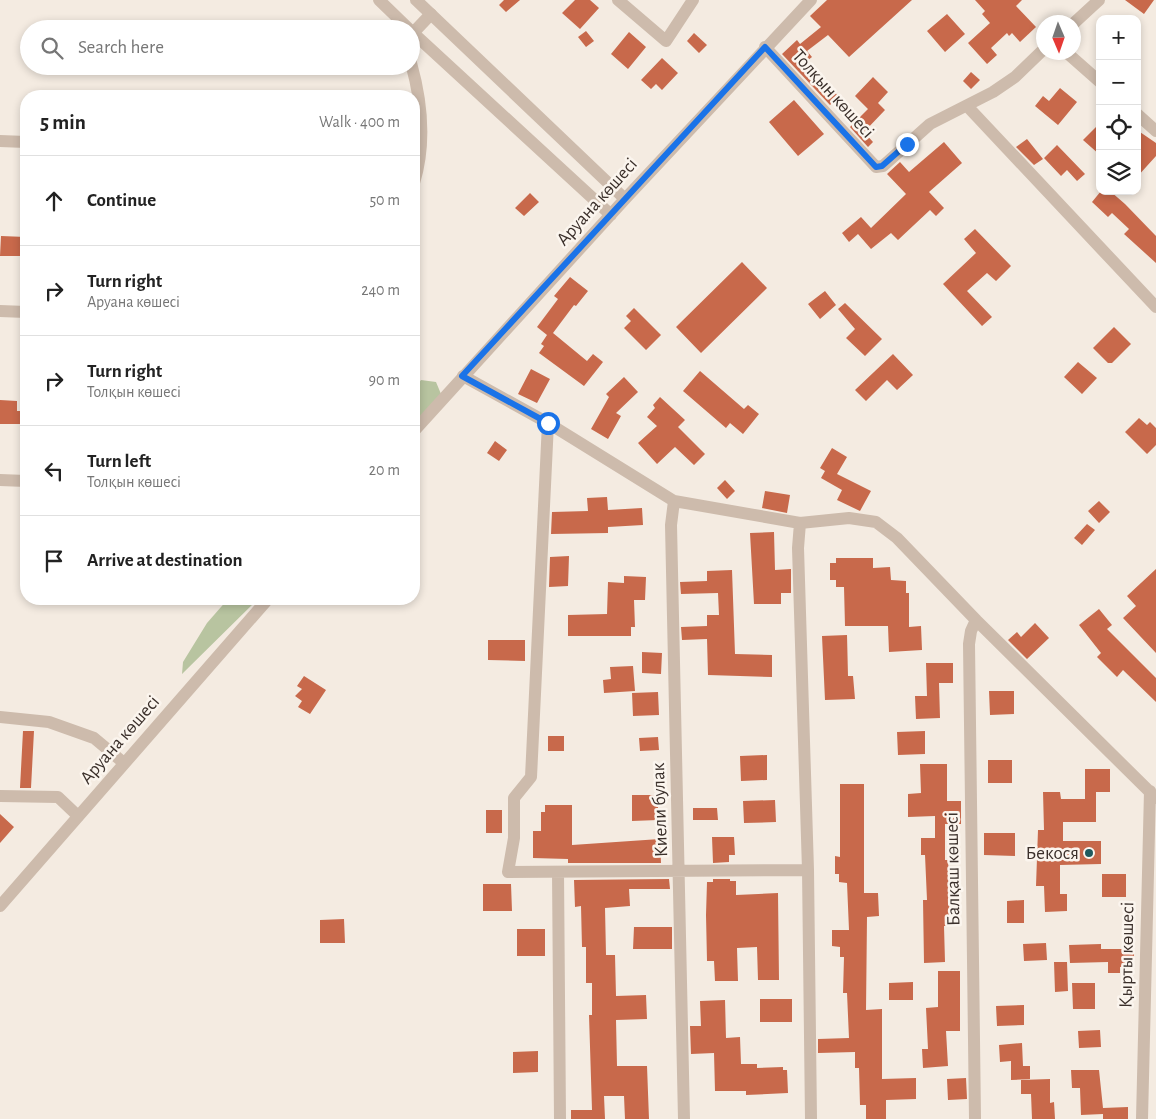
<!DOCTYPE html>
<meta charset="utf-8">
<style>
:root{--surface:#fff;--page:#f6f6f6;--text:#222;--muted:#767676;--line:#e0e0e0}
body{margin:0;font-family:"Alegreya Sans",sans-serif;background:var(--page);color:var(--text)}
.controls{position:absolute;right:15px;top:15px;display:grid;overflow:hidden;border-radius:10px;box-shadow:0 2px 8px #0003}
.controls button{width:45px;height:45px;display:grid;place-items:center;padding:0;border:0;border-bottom:1px solid var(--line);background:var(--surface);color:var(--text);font:25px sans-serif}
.compass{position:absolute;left:1036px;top:15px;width:45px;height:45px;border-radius:50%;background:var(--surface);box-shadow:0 2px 8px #0003;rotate:178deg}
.stop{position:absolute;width:15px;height:15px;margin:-11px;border:4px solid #1a73e8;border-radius:50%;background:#fff}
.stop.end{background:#1a73e8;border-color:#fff;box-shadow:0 1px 5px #0008}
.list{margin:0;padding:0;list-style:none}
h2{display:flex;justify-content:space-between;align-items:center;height:65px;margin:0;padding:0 20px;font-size:21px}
h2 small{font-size:16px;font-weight:400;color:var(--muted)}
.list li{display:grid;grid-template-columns:32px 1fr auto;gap:15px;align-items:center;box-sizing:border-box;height:90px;padding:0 20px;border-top:1px solid var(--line)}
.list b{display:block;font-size:19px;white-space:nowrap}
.list p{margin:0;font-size:16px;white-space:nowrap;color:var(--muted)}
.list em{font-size:16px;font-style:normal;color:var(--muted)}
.icon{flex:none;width:28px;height:28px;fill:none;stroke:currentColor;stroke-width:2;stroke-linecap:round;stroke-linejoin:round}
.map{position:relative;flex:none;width:1156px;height:1119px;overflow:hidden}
.search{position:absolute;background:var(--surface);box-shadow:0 2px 8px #0003;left:20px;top:20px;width:400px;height:55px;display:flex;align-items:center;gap:12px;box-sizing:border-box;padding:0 18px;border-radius:28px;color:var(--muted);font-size:19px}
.panel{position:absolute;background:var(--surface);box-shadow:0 2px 8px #0003;left:20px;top:90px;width:400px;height:515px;border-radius:20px}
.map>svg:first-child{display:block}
.green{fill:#b8c4a0}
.building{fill:#c8694b}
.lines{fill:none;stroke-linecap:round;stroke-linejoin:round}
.minor{stroke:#cdbbac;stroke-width:12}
.tertiary{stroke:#cdbbac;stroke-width:12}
.route{stroke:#1a73e8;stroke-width:6}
.poi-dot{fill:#1f5a5e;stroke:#fbf5ee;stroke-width:2}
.labels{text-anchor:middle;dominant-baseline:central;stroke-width:5;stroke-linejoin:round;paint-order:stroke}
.street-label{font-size:19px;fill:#3b302b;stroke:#fbf5ee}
.poi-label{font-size:19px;fill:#3b302b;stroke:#fbf5ee;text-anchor:end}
</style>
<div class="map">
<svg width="1156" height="1119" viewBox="0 0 1156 1119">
<rect width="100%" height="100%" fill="#f4ebe1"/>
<path class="green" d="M421,380L436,382L441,394L414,424V389Z
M228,599H258L182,674L183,662L207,623Z"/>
<path class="building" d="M504,0H520L506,12L499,5Z
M575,0H590L599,8L580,29L562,13Z
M827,0H912L849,57L828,35L807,51L812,57L803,64L828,93L832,89L839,97L830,105L782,54L797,40L800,44L821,27L810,16Z
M975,0H1022L1016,6L1036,27L1020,42L1012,33L1009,36L1007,33L991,48L997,55L987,64L968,43L990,23L982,14L985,11Z
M1125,0H1154L1144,14Z
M947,14L965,34L945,52L927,31Z
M586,31L594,41L586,47L578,37Z
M629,32L646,47L628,69L611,54Z
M694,33L707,45L699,53L687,41Z
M662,58L678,73L662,90L656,84L651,89L641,80Z
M971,72L980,80L971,89L963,81Z
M873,77L888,92L878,103L885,110L864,132L873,142L868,147L850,127L868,109L855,96Z
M1060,88L1077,102L1058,125L1035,106L1043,96L1049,101Z
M794,100L824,134L798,156L769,122Z
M1100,123V155L1083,140Z
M1137,130L1156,143V156L1137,177Z
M1027,139L1043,159L1034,165L1016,147Z
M944,142L962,163L929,192L944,208L936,216L930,210L898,240L891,233L871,249L858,234L849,242L842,233L861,217L871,228L906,194L887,174L900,162L909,172Z
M1057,145L1085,174L1077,181L1067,170L1061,176L1044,158Z
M1101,191H1110L1125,204L1156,236V263L1124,234L1129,229L1112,213L1108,217L1092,202Z
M530,193L539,202L524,216L515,208Z
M975,229L1011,266L996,281L987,273L967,291L992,317L982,326L943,284L976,253L964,239Z
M1,236L26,237V256H0Z
M742,262L767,288L701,353L676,327Z
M570,277L588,291L576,306L574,305L553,333L587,361L593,354L603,362L584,386L539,353L544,346L541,344L547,335L537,327L558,299L554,296Z
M825,291L836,305L820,319L808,304Z
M845,303L882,339L865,356L846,338L855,329L838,309Z
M634,308L661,335L646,350L624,328L631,321L626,316Z
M1114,327L1131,344L1112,363H1108L1093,348Z
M893,354L913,375L897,390L887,380L866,401L855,390Z
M1078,362L1097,378L1082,394L1064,377Z
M531,369L550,379L537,403L518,394Z
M700,371L744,409L748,405L759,414L743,434L730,423L726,428L683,391Z
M624,377L638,392L616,413L621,416L608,439L591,429L609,397L606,394Z
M660,397L685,420L678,427L705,454L694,465L675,447L657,464L638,443L657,426L647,417L655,408L653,405Z
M0,400L17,401V411H23V424H0Z
M1139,418L1147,425L1150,422L1156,428V445L1147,454L1125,432Z
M495,441L507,450L499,461L487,453Z
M832,448L847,457L837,474L871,491L860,511L837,500L842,490L821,478L825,471L820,468Z
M725,480L735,491L727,499L717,488Z
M765,491L790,495L787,513L762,508Z
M607,497L608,510L642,508L643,525L608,527V533L551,534L552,512L588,511L587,498Z
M1099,501L1110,512L1099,523L1088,511Z
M1087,524L1095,530L1082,545L1074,538Z
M774,532L775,570L791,569V593H781V604H754L750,533Z
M569,556L568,586L549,587L550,557Z
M836,558H873V568L890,567L891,580L906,581V593H909V627L921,626L922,650L889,652L888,626H845L844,587H836V580H830V563H836Z
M1156,569V653L1123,618L1136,606L1127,596Z
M732,570L735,654L772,655V677L708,675L707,639L682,640L681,627L707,626V615H719L718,593L681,594L680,582L707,581V571Z
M624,576L646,577L645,600H634L635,627H631V636H568V615L607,614L608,582L624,583Z
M1099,609L1112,625L1107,629L1156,678V702L1123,670L1117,677L1097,657L1101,653L1079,625Z
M1035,623L1049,638L1027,659L1008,640L1017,632L1021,637Z
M847,635L848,676H853L855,699L825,700L822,636Z
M488,640H525V661L488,660Z
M642,652L662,653L661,674L642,673Z
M926,663H953V683H939L940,718L916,719L915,696H927Z
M633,666L635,691L604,693L603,680L611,679L610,667Z
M304,676L326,690L310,714L298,707L302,701L295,696L302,689L297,686Z
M989,691H1014V714L990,715Z
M658,692L659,715L633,716L632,693Z
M23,731H34L31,788H20Z
M925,731V754L898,755L897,732Z
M548,736H564V751H548Z
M658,737L659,750L640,751L639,738Z
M767,755V780L741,781L740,756Z
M988,760H1012V783H988Z
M920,764H947V801H961V824H945V860H948L950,892L949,926H944L945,962L924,963L923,900H927L925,855H921V838H935V816L908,817V794L921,793Z
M1085,769H1110V792H1096V822H1063V841H1101V864L1060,865V894H1067V911L1045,912L1044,886H1036L1038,830H1044L1043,792H1060L1061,799H1085Z
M840,784H864V893H878L879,916L867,917L866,1010L882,1009V1079L916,1078V1099L886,1100V1119H866V1105H860L859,1068H855V1052L818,1053V1039L849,1038L847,993H843L844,957H840V947L832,946V930H849L847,883L839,882V874H835V856L840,857Z
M632,795H658V820L632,821Z
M775,800L776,822L744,823L743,801Z
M545,805H572V845L660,839L661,863H568V859L533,858V831H541V812H545Z
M693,808H717L718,820H693Z
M486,810H502V833H486Z
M0,814L14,827L0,843Z
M984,833H1015V856L984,855Z
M712,837H734L735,855H729V862L713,863Z
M1102,874H1126V897H1102Z
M669,879L670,889H629L630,906L605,908L606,955H615L616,996L646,995L647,1019L616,1020L617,1066H647L649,1119H625L624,1096H604L605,1119H571V1110H592L589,1015H592V983H586V947H582L581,906L575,907L574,880Z
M713,879H730V881H736V895L778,893L779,980H758L757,947L737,948L738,981H715L714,961H707L706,915L707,882H713Z
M483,884H511L512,911H483Z
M1024,900V923H1007V901Z
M344,919L345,943H320V920Z
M634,927H672V949H633Z
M517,929H545V956H517Z
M1046,943L1047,960L1024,961L1023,944Z
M1101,944V949H1134V967H1120V973H1108V962L1070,963L1069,945Z
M1054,962H1067L1068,991L1055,992Z
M938,971H960V1031H946L948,1066L923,1068L922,1049H928L926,1008L938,1007Z
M913,982V1000H889V983Z
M1072,983H1095V1009H1073Z
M760,999H792V1022H760Z
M725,1000L726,1038L740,1037L741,1064H757V1068L783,1067V1070H787L788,1093L746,1095V1091H715L714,1053L691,1054L690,1026H701L700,1001Z
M1024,1005V1025L997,1026L996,1006Z
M1100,1030L1101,1047L1079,1048L1078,1031Z
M1022,1043L1023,1066H1030V1079L1011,1080V1061L1000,1062L999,1045Z
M538,1051V1072L513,1073V1052Z
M1071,1070H1099L1103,1108L1128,1107V1119H1103V1114L1081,1115L1080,1088H1072Z
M966,1078L967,1099L948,1100L947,1079Z
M1050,1079V1103L1054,1102L1055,1119H1032L1031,1094H1021V1080Z"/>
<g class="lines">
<path class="minor" d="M618,0L666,41L693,0
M1074,23L1099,0
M411,40L413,33L431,14
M765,47L876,167L883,166L930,124L993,92L1015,77L1044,49
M1066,52L1100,82
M411,63C422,102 426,144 414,183
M968,107L1156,307
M1137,114L1156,131
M0,141L26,142
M0,311L26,312
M463,376L548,423L674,501L800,523L798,548L808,870L811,1119
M548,423L531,777L514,798V838L508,872L808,870
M0,480L26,481
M674,501L671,525L684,1119
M800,523L849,518L876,522L897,538L976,620L1156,798
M0,717L49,722L94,738L124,763
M0,796L58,797L78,816
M558,872L560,1119
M975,1119L969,644L971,631L976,620
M1142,1119L1150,791"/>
<path class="tertiary" d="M379,0L409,29
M416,0L625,199
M411,31L611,215
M414,431L625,199L811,0
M0,906L268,599"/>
</g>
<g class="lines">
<path class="route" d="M548,423L462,376L765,47L876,167L882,166L907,144"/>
</g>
<circle class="poi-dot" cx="1089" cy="853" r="5"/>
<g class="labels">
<g class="street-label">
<text transform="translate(833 94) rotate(48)">Толқын көшесі</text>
<text transform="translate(597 202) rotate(-48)">Аруана көшесі</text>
<text transform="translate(120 740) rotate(-49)">Аруана көшесі</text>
<text transform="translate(660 810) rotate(-92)">Киели булак</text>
<text transform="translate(953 869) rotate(-91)">Балқаш көшесі</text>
<text transform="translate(1127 955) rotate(-89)">Қырты көшесі</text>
</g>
<g class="poi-label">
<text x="1079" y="853">Бекося</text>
</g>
</g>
</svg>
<div class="controls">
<button>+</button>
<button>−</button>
<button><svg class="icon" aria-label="locate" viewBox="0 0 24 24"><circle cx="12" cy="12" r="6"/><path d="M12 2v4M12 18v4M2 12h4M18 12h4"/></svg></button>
<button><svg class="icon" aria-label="layers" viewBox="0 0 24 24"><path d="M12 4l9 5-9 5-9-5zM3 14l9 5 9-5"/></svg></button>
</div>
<svg class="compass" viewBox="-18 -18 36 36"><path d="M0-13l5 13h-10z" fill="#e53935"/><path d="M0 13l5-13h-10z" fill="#767676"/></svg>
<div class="stop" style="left:548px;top:423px"></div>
<div class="stop end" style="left:907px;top:144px"></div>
<div class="search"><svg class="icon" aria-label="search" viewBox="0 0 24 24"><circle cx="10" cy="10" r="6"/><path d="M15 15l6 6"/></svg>Search here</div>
<section class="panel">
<h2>5 min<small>Walk · 400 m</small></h2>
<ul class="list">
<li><svg class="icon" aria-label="ahead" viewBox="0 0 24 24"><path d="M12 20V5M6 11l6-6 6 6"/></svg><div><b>Continue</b></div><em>50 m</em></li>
<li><svg class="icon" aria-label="right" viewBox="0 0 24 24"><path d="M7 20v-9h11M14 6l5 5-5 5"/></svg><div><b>Turn right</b><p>Аруана көшесі</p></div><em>240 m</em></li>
<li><svg class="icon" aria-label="right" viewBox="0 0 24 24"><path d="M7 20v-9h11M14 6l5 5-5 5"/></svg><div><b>Turn right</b><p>Толқын көшесі</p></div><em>90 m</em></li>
<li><svg class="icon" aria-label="left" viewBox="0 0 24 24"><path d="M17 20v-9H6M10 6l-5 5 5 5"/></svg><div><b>Turn left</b><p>Толқын көшесі</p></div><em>20 m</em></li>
<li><svg class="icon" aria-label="arrive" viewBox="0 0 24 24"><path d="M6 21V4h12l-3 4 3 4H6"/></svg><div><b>Arrive at destination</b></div></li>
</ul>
</section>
</div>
